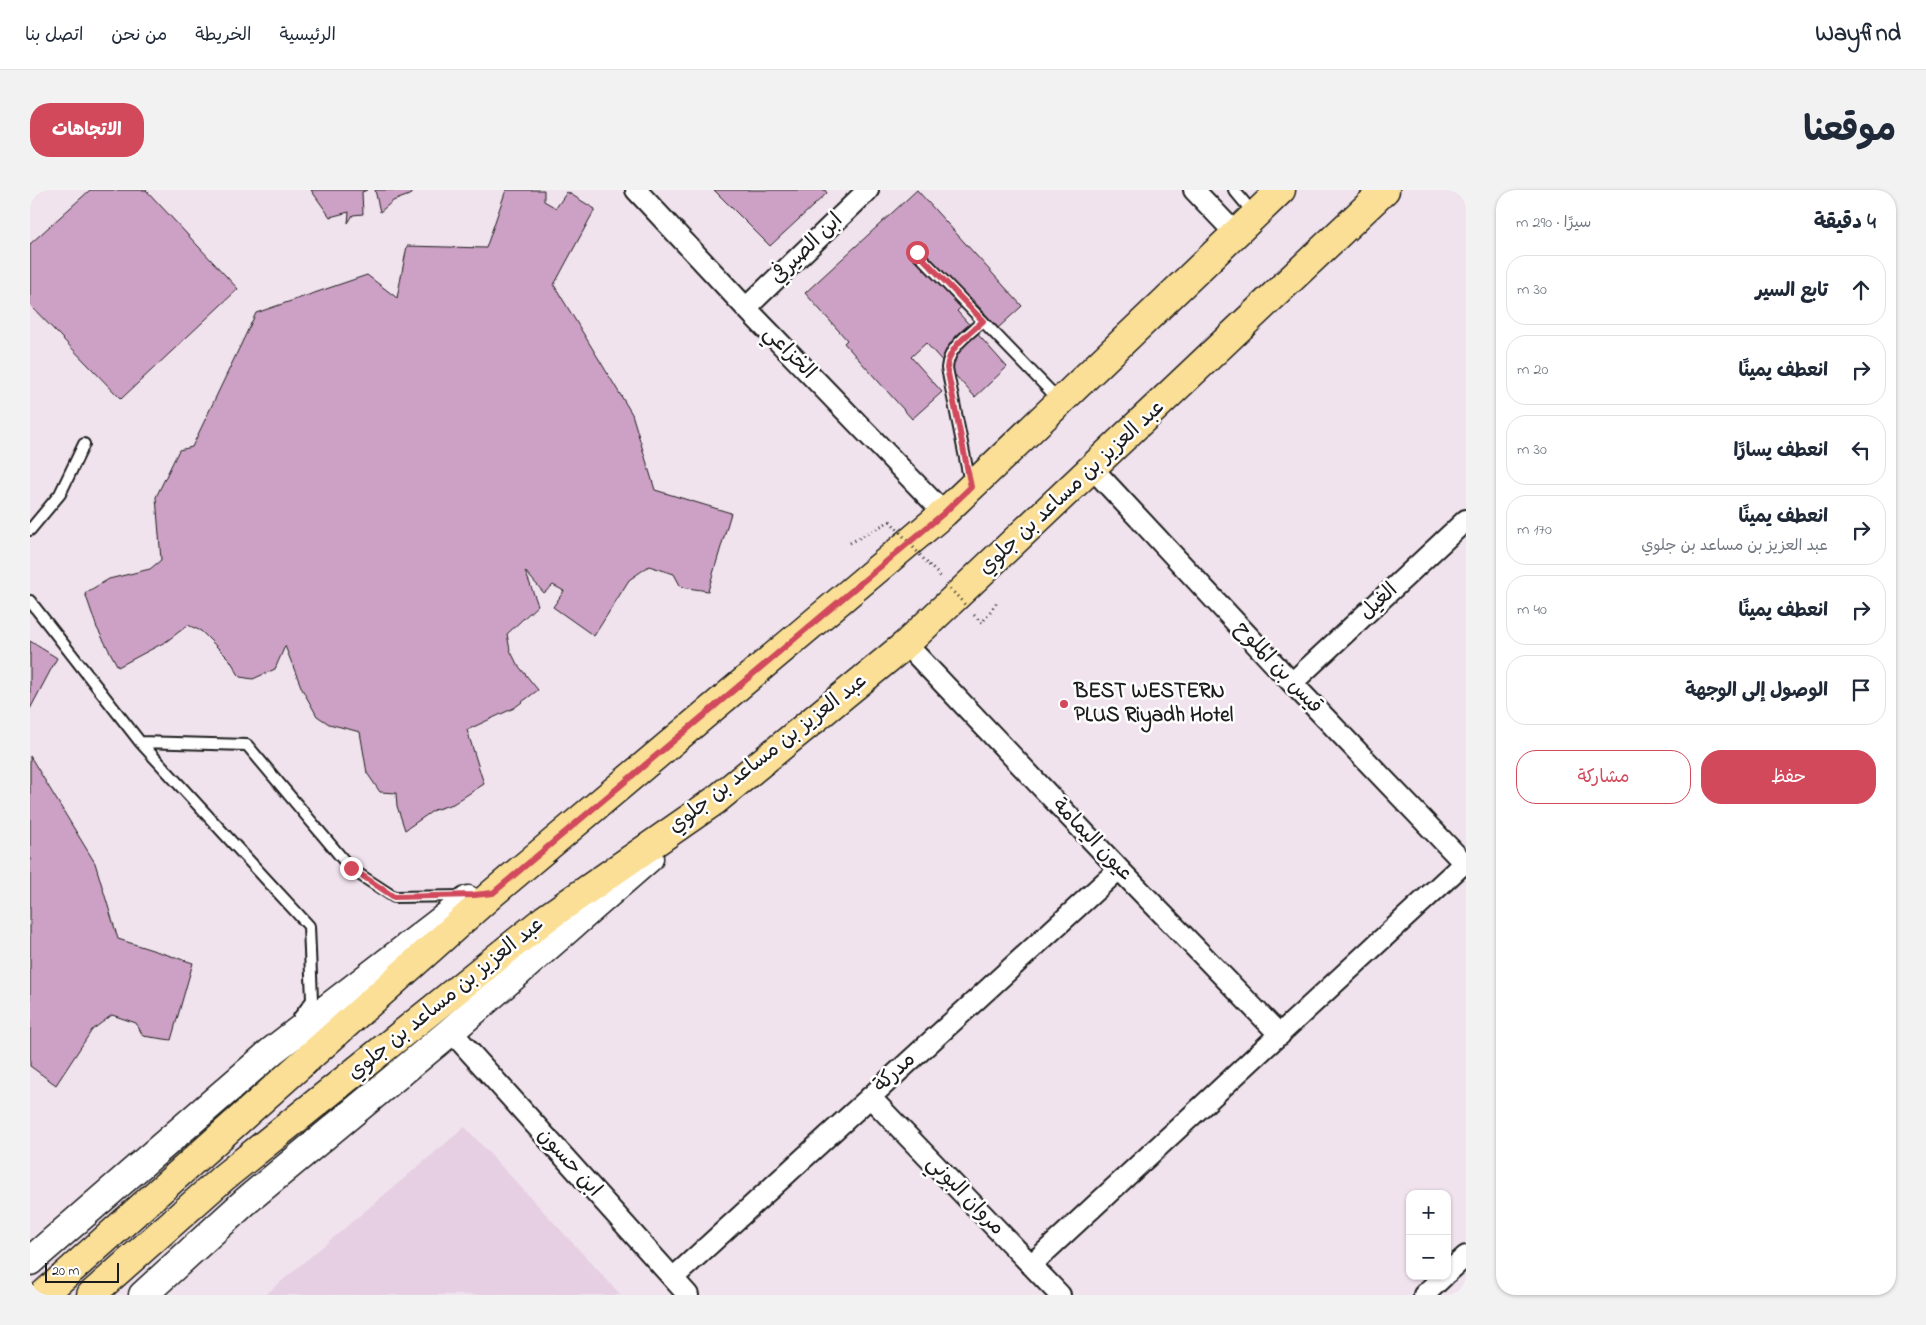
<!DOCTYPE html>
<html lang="ar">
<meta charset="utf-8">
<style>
:root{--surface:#fff;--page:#f2f2f3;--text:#1f2937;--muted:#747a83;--line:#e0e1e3;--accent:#d1495b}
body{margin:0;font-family:"Indie Flower","Playpen Sans Arabic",sans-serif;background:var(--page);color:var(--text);direction:rtl}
.controls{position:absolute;right:15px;bottom:15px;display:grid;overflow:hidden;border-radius:10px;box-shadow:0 1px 4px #0004}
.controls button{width:45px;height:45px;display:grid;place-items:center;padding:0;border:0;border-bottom:1px solid var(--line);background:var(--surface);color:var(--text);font:25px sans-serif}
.scale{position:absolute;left:15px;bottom:12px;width:74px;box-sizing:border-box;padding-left:5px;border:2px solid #1c1c1c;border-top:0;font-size:14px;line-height:18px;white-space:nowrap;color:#1c1c1c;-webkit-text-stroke:4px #fff;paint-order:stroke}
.stop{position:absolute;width:15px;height:15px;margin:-11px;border:4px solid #d1495b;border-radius:50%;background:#fff}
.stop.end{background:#d1495b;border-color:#fff;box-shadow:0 1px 5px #0008}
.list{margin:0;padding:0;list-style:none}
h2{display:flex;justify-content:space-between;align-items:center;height:65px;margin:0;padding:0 20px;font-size:21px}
h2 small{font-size:16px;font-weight:400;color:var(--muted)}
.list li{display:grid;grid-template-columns:32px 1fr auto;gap:15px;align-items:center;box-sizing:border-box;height:70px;margin:0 10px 10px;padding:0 10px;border:1px solid var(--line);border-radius:20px}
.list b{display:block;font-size:19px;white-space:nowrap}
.list p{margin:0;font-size:16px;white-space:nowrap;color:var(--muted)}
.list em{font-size:16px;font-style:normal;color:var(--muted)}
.actions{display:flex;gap:10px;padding:15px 20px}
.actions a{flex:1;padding:11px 0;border:1px solid var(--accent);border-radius:20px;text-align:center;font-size:18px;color:var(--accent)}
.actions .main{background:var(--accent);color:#fff}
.icon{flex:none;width:28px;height:28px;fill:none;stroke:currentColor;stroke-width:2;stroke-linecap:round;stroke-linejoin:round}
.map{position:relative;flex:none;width:1436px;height:1105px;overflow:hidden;direction:ltr;border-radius:20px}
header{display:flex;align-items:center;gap:30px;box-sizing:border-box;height:70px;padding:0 25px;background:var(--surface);border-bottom:1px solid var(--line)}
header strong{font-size:24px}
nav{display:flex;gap:28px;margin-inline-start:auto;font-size:18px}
.intro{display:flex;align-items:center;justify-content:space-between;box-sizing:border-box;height:120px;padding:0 30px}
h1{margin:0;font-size:35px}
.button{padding:12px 22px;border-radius:20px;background:var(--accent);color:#fff;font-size:18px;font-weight:700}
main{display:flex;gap:30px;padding:0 30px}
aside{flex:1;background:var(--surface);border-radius:20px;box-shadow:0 1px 4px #0004}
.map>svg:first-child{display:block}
.built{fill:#e6cfe2}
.building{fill:#cda1c5;stroke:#1c1c1c}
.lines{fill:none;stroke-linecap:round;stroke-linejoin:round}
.lane-casing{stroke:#1c1c1c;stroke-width:14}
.street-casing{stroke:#1c1c1c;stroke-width:24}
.secondary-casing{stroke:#1c1c1c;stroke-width:31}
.primary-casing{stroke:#1c1c1c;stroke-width:31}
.path{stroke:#1c1c1c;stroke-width:3;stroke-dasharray:1 4;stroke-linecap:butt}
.lane{stroke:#fff;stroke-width:10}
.street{stroke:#fff;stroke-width:20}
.secondary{stroke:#fff;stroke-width:28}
.primary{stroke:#fbdf96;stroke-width:28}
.path-bridge{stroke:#1c1c1c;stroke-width:3;stroke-dasharray:1 4;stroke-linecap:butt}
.route{stroke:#d1495b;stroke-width:6}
.poi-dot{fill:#d1495b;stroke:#fff;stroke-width:2}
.labels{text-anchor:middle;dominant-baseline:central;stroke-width:5;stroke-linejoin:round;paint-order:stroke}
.street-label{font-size:21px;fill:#1c1c1c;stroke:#fff}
.poi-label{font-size:21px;font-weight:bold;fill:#1c1c1c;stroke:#fff;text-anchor:start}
</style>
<header>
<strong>Wayfind</strong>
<nav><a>الرئيسية</a><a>الخريطة</a><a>من نحن</a><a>اتصل بنا</a></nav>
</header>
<div class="intro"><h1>موقعنا</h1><a class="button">الاتجاهات</a></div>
<main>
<aside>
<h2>4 دقيقة<small>سيرًا · 290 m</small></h2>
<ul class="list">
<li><svg class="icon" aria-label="ahead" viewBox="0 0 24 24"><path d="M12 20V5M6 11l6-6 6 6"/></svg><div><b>تابع السير</b></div><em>30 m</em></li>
<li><svg class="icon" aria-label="right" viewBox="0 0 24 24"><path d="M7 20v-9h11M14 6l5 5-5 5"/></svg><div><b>انعطف يمينًا</b></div><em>20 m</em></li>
<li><svg class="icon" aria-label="left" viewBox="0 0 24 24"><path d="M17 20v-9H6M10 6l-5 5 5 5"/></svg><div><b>انعطف يسارًا</b></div><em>30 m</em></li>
<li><svg class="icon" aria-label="right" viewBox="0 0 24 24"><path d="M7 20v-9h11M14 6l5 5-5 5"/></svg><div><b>انعطف يمينًا</b><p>عبد العزيز بن مساعد بن جلوي</p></div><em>170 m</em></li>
<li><svg class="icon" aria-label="right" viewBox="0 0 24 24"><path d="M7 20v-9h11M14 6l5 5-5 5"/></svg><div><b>انعطف يمينًا</b></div><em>40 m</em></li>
<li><svg class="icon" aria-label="arrive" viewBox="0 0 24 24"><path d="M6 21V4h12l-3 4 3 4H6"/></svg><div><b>الوصول إلى الوجهة</b></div></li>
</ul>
<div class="actions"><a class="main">حفظ</a><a>مشاركة</a></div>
</aside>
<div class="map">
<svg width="1436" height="1105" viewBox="0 0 1436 1105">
<rect width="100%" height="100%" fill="#f0e3ee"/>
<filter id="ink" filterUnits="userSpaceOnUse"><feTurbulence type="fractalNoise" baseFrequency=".02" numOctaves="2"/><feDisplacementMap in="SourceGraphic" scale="10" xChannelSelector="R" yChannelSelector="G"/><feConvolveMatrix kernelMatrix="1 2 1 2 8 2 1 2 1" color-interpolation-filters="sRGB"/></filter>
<g filter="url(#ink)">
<path class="built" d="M435,937L591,1105H235Z"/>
<path class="building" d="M60,0H116L208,99L91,209L0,115V54Z
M281,0H337L332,2L333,24L323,25L318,33L319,22L300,27Z
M345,0H381L382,4L363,11L350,22Z
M476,0H514V11L526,18L537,2L565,19L524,95L602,224L625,300L701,323L678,401L651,397L644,384L619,376L599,390L564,446L523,417L534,401L523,395L514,403L495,381L508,415L477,444L480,460L487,474L508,500L484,518L437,540L454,594L423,614L404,620L375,640L367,616L366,603L350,602L337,583L330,542L299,534L287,526L272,499L255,456L245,479L223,489L210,487L200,470L171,441L158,435L137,451L88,477L67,438L55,403L79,389L120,379L131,370L126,307L149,260L162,257L226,123L337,85L367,108L377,56L456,58Z
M684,0H795L797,3L740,56Z
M887,0L992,116L968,138L941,108L927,121L977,177L945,207L896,153L881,167L912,202L882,229L814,153L817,150L775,103Z
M0,451L27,468L0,519Z
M0,566L65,673L88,749L163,773L141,850L113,846L106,833L82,825L62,840L26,895L0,876Z"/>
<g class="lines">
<defs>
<path id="lane" d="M1204,0L1224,24
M887,63L1030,211
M940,293L917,178C919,156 938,145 953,131
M0,340L30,304L54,254
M0,411L110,552
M269,827L282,810L279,736L110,552L217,555L321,679L364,707L434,706"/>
<path id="street" d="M606,0L716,118L914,323
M1164,0L1206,44
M716,118L838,0
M1063,279L1262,493L1436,675
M876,454L1089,679L1250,845
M1262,493L1436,330
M421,841L658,1105
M840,907L1030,1105
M1001,1075L1434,673
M1417,1083L1436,1066
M643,1088L1089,679
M1394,1105L1414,1086"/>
<path id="secondary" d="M0,1071L242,861L438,710
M113,1105L216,1011L421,841L619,668"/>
<path id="primary" d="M13,1105L463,703L914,323L1251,0
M61,1105L194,987L515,729L686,610L876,454L1355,0"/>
</defs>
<use href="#lane" class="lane-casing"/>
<use href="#street" class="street-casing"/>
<use href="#secondary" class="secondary-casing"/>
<use href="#primary" class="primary-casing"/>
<path class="path" d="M820,353L860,331
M899,375L911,387
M944,425L952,433L967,412"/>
<use href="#lane" class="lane"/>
<use href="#street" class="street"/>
<use href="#secondary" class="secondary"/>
<use href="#primary" class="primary"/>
<path class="path-bridge" d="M860,331L899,375
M917,395L937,417"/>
</g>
</g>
<g class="lines" filter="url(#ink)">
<path class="route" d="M321,678L364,707L444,705L463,703L914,323L941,297L917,178C919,156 938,145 953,131L887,62"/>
</g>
<circle class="poi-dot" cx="1034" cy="514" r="5"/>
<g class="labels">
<g class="street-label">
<text transform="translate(777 59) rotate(-44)">ابن الصيرفي</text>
<text transform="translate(759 163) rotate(46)">الخزاعي</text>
<text transform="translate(1042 298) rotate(-43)">عبد العزيز بن مساعد بن جلوي</text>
<text transform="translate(1349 412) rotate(-43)">الغيل</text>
<text transform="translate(1248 478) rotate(47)">قيس بن الملوح</text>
<text transform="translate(738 564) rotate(-38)">عبد العزيز بن مساعد بن جلوي</text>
<text transform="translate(1062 650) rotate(46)">عيون اليمامة</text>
<text transform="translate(416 809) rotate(-39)">عبد العزيز بن مساعد بن جلوي</text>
<text transform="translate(865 883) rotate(-43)">مدركة</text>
<text transform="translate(539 973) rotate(48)">ابن حسون</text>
<text transform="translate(935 1006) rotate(46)">مروان البوني</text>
</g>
<g class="poi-label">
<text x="1044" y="502">BEST WESTERN<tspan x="1044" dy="24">PLUS Riyadh Hotel</tspan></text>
</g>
</g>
</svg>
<div class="controls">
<button>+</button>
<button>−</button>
</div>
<div class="scale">20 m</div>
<div class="stop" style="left:887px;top:62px"></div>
<div class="stop end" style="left:321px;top:678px"></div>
</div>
</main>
